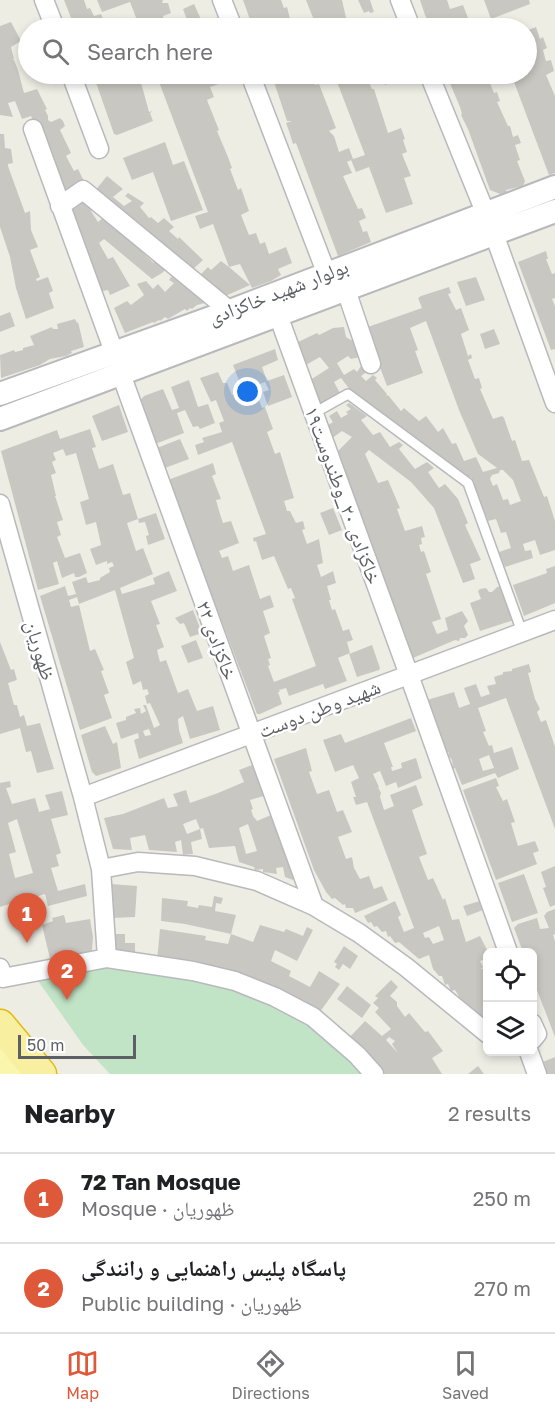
<!DOCTYPE html>
<meta charset="utf-8">
<style>
:root{--surface:#fff;--page:#f6f6f6;--text:#202124;--muted:#757577;--line:#e0e0e0;--accent:#de593a}
body{margin:0;font-family:"Golos Text","Noto Naskh Arabic",sans-serif;background:var(--page);color:var(--text)}
.controls{position:absolute;right:18px;bottom:18px;display:grid;overflow:hidden;border-radius:9px;box-shadow:0 3px 9px #0003}
.controls button{width:54px;height:54px;display:grid;place-items:center;padding:0;border:0;border-bottom:2px solid var(--line);background:var(--surface);color:var(--text);font:30px sans-serif}
.scale{position:absolute;left:18px;bottom:15px;width:118px;box-sizing:border-box;padding-left:6px;border:3px solid #5c5f64;border-top:0;font-size:16px;line-height:21px;white-space:nowrap;color:#5c5f64;-webkit-text-stroke:4px #fff;paint-order:stroke}
.you{position:absolute;left:248px;top:392px;width:21px;height:21px;margin:-15px;border:4px solid #fff;border-radius:50%;background:#1a73e8;box-shadow:0 0 0 9px #1a73e833}
.badge{display:grid;place-items:center;width:39px;height:39px;border-radius:50%;background:var(--accent);color:#fff;font-size:20px;font-weight:700}
.pin{position:absolute;translate:-50% -50px;filter:drop-shadow(0 2px 3px #0008)}
.pin::after{content:'';position:absolute;top:32px;width:21px;height:18px;background:inherit;clip-path:polygon(0 0,100% 0,50% 100%)}
.list{margin:0;padding:0;list-style:none}
h2{display:flex;justify-content:space-between;align-items:center;height:78px;margin:0;padding:0 24px;font-size:26px}
h2 small{font-size:20px;font-weight:400;color:var(--muted)}
.list li{display:grid;grid-template-columns:39px 1fr auto;gap:18px;align-items:center;box-sizing:border-box;height:90px;padding:0 24px;border-top:2px solid var(--line)}
.list b{display:block;font-size:22px;white-space:nowrap}
.list p{margin:0;font-size:20px;white-space:nowrap;color:var(--muted)}
.list em{font-size:20px;font-style:normal;color:var(--muted)}
.icon{flex:none;width:33px;height:33px;fill:none;stroke:currentColor;stroke-width:2;stroke-linecap:round;stroke-linejoin:round}
.map{position:relative;flex:none;width:555px;height:1074px;overflow:hidden}
.search{position:absolute;background:var(--surface);box-shadow:0 3px 9px #0003;left:18px;right:18px;top:18px;height:66px;display:flex;align-items:center;gap:15px;box-sizing:border-box;padding:0 21px;border-radius:33px;color:var(--muted);font-size:22px}
.sheet{height:258px;background:var(--surface)}
nav{display:flex;justify-content:space-around;align-items:center;box-sizing:border-box;height:84px;border-top:2px solid var(--line);background:var(--surface);font-size:16px;color:var(--muted)}
nav a{display:grid;justify-items:center;gap:3px}
nav .on{color:var(--accent)}
.map>svg:first-child{display:block}
.green{fill:#c2e4c6}
.building{fill:#c9c7c2;fill-rule:evenodd}
.lines{fill:none;stroke-linecap:round;stroke-linejoin:round}
.service-casing{stroke:#b7b9bd;stroke-width:12}
.minor-casing{stroke:#b7b9bd;stroke-width:21}
.tertiary-casing{stroke:#b7b9bd;stroke-width:26}
.primary-casing{stroke:#e8d163;stroke-width:32}
.trunk-casing{stroke:#e3b80f;stroke-width:33}
.service{stroke:#fff;stroke-width:9}
.minor{stroke:#fff;stroke-width:18}
.tertiary{stroke:#fff;stroke-width:22}
.primary{stroke:#faf6ae;stroke-width:28}
.trunk{stroke:#f8efa0;stroke-width:30}
.labels{text-anchor:middle;dominant-baseline:central;stroke-width:5;stroke-linejoin:round;paint-order:stroke}
.street-label{font-size:20px;fill:#5c5f64;stroke:#fff}
</style>
<div class="map">
<svg width="555" height="1074" viewBox="0 0 555 1074">
<rect width="100%" height="100%" fill="#eeede4"/>
<path class="green" d="M51,963L237,972L383,1074H110L83,1045L29,968Z"/>
<path class="building" d="M64,0H84L87,9L90,8L94,16L101,14L107,28H75Z
M97,0H163L162,3H168L171,13L163,16L167,28H140L130,2L102,12Z
M243,0H281L284,8L287,7L290,19L292,18L296,28H253Z
M306,0H342L347,22L357,20L361,28H317Z
M358,0H370L374,12L370,13L369,11L364,13Z
M420,0H447L450,9L463,5L470,23L472,26L476,25L477,28H431L425,15Z
M484,0H529L530,4L491,19Z
M194,4L204,26L190,28L183,9Z
M11,22L21,41L11,47L14,59H12L14,60L18,70L24,93L37,89L47,109L45,110L48,116V120L51,122L60,118L63,121L65,126L60,130L71,153L66,156L74,171L78,169L84,181L62,194L31,116L22,119L15,101L8,103L13,117L0,115V26Z
M536,27L540,39L543,37L547,48L543,50L546,61L551,60L554,71L546,75L555,96V173L549,175L511,74H526V31Z
M93,74H116L119,79L126,77L124,74H143L139,75L149,112L153,111L150,113L153,121L117,135L114,134Z
M156,74H199L201,77L206,75L209,83L221,79L222,83L210,87L214,97L207,100L219,130L217,131L228,157L232,168L230,169L238,190L241,188L249,211L241,215L249,235L256,233L260,244L265,242L269,254L286,247L292,263L278,269L281,275L271,281L252,288L240,264L229,267L213,224L200,229L195,216L208,212Z
M267,74H311L315,85L319,84L336,128L329,131L334,136L339,152L349,148L353,159L365,155L334,74H365L372,89H374L388,133L401,128L405,139L403,140L407,152L402,154L411,176L404,178L413,204L386,213L369,167L356,172L351,160L347,162L352,173L343,176L358,209L362,208L366,218L359,221L363,232L367,231L371,242L338,256L296,143L293,144L289,131L286,123L292,121H287L272,76Z
M385,74H398L400,79L385,85L381,75Z
M446,74H486L494,93L497,92L500,101L497,102L508,126H510L513,137L518,135L521,143L515,145L520,160L517,161L525,181L523,186L506,190L507,192L500,194L490,190L468,129L461,115L462,114L460,107Z
M0,134H4L5,148L11,149L13,163L8,164V166L25,213L30,211L31,230L38,247L30,250L40,277L36,279L37,281L48,277L53,291L49,293L54,308L26,319L16,288L10,257L0,227Z
M165,142L173,165L184,161L203,210L171,221L153,172L132,180L123,158Z
M107,176L123,189L113,197L124,206L132,201L125,196L128,193L144,203L140,207L149,218L151,217L158,223L164,218L174,227L169,231L178,239L179,237L203,260L191,271L94,192Z
M85,197L96,207L91,211L98,222L104,217L154,263L155,260L169,266L162,273L152,279L104,239L99,243L108,259L113,257L130,286L110,295L108,290L99,292L66,209Z
M546,251L548,259H546L552,274L555,273V298L552,299L555,306V349L551,350L518,262Z
M221,261L229,267L250,285L223,297L199,276L208,267L211,270Z
M175,272L206,295L203,300L205,303L197,305L192,309L190,308L187,311L185,309L168,319L165,317L160,321L159,320L154,323L153,322L125,333L114,308L127,301L131,305L144,295L137,284L146,281L153,289L158,284L165,292L174,283L169,280Z
M476,277L485,300L466,306L457,282Z
M449,287L451,293L448,294L456,310L461,308L469,330L461,334L468,356L471,354L472,358L468,360L475,379L479,378L482,388L480,389L493,419L502,416L504,418L512,441L515,440L522,461L529,460L544,497L547,496L555,521V550L540,555L535,540L523,544L525,551L531,550L533,558L505,567L499,552L511,548L506,532L501,533L496,519L488,521L471,477L467,478L354,395L341,378L334,382L341,395L319,408L307,382L329,368L320,357L304,366L296,343L317,333L319,335L333,328L344,327L346,337L351,340L357,338L365,356L351,359L348,356L337,363L344,375L354,369L357,372L361,366L368,371L361,376L366,381L373,375L377,378L375,380L387,394L386,396L388,395L401,411L404,408L419,421L426,416L438,432L443,428L452,444L456,443L464,461L476,457L483,472L497,468L478,454L459,410L426,321L410,328L418,350L415,351L423,373L387,386L365,328L422,308L418,298L421,296ZM500,470H503L513,480L521,501L510,505L508,499L503,500L497,484L493,486L490,479L492,475L499,473Z
M10,312L15,326L0,332V316Z
M75,319L77,323L78,322L84,347L71,351L72,353L66,356L50,359L40,365L1,378L0,355L14,350L15,352L23,350V348L34,345L30,336L52,327L53,329H58L57,324Z
M494,329L500,344L485,349L480,334Z
M275,349L278,360L262,367L267,381L284,375L292,397L268,406L263,392L269,390L265,382L254,386L262,408L265,407L273,429L267,432L275,454L280,452L294,498L284,501L287,511H290L296,523L303,521L305,529L302,530L307,544L319,539L323,563L317,565L321,577L333,571L336,583L327,586L331,600H329L332,610L335,609L343,631L349,629L353,640L347,642L350,653L338,658L347,681L325,689L323,684L289,696L286,688L279,690L280,692H278L282,704L260,714H257L168,480L213,463L216,474L212,476L221,499L216,500L220,514L223,523L231,521L239,543L219,551L220,553L222,558L228,556L233,571L249,565L260,599L270,595L274,607L263,611L270,633L264,636L271,658L268,659L270,665L268,666L274,682L316,666L292,599L295,598L291,588L288,589L274,556L262,560L256,541L254,542L253,538L266,534L232,442L198,455L195,445L204,442L202,438L222,432L219,423L224,421L216,400L211,402L200,378L218,372L223,383H227L232,395L243,391L233,365Z
M189,380L198,407L208,404L215,423L200,429L198,426L193,427L185,410L177,413L184,433L155,444L138,403L144,396L163,389L172,410L179,408L171,387Z
M349,403L367,416L361,420L373,435L380,432L390,447L399,442L403,445L399,449L415,469L427,462L434,468L428,472L439,488L445,484L458,499L468,523L465,525L481,560L470,564L475,579L463,583L434,508L411,482L369,450L365,454L378,483L388,480L400,508L397,509L405,531L422,526L425,537L421,538L422,544L419,545L421,552L424,551L431,572L426,574L441,619L432,622L437,634L448,630L445,618L462,611L468,621L464,626L468,635L465,638H460L459,641L455,640L413,658L336,453L352,437L342,431L331,439L325,427L333,422L329,416L337,411L341,418L348,414L346,412L351,409L346,405Z
M119,405L128,432L102,441L92,416Z
M90,429L96,447L92,448L99,469L113,464L123,495L130,493L138,519L127,523L136,551L143,548L153,574L120,588L122,594L155,584L153,578L169,571L177,591L151,601L160,624L156,625L164,647L157,650L160,662L166,660L178,693L188,689L197,711L213,706L220,730L190,739L183,716L178,719L179,730L183,743L139,759L134,740L139,738L138,733L121,739L116,723L126,720V717L136,713L134,709L140,708L141,714L146,711L143,705H146L154,728L160,725L150,703L147,704L145,696L149,694L147,689L143,690L141,681L133,685L126,662L134,658L115,590L79,604L77,597L69,600L71,607L79,605L90,651L95,649L104,670L101,671L109,693L104,695L112,718L80,730L40,596L65,586L68,596L76,594L72,582L86,577L88,583L100,580V578L110,572L109,568L114,566L112,562L107,564V561L96,565L90,549L101,545L96,522L86,525L80,502L89,499L76,453L66,456L63,449L53,453L56,460L52,462L56,473L51,475L56,496H55L63,520L57,522L61,535L57,537L65,558L80,553L87,573L79,577H75L74,573L62,578L57,561L53,563L59,584L38,590L1,451L57,430L60,439ZM149,729L151,735L145,736L143,731Z
M180,439L189,459L165,468L157,448Z
M333,508L342,530L329,535L320,513Z
M156,513L165,539L148,545L146,536L149,535L145,522L139,523L138,519Z
M555,566V603L524,616L513,585L547,573L546,569Z
M502,586L514,620L480,631L470,603L481,599L478,591L480,589L486,588L489,592H492L497,587Z
M193,610L202,633L190,637L184,623L180,624L175,618Z
M196,640L203,658L188,663L181,646Z
M0,642L11,670L14,669L17,680L8,683L14,705H17L20,717L24,715L27,726L40,723L54,769L37,773L31,751L26,752L20,728L0,734Z
M372,645L380,668L379,670L357,677L349,654Z
M529,664L531,672L528,673L535,699L540,709L537,712L541,722L546,720L555,747V829L506,698L478,708L486,731L483,732L489,746L492,745L494,753L512,747L519,769L498,778L495,773L462,785L455,768L453,769L452,760L448,755L449,753L446,751L427,700L454,692L459,708L470,704L464,688L476,684L481,697L490,694L487,686L496,684L494,677L503,674V672L512,671V669ZM489,755L494,768L483,771L479,759Z
M411,718L416,731L384,743L393,767H391L392,771L402,768L401,763L416,758L422,778L398,788L396,782L386,786L380,771L373,774L379,787H378L381,793L380,797L384,810L394,806L390,795L416,785L423,805L412,810L427,854L419,857L428,880L433,878L443,900L445,898L452,920L459,919L466,942L480,936L488,952V958L480,961L483,967L481,969H483L485,978H488V1027L477,1017L465,1002L463,1003L455,990L451,991L448,984L445,985L442,976H439L433,969L429,955L419,959L399,942L395,943L390,936L388,937L386,931L382,932L377,926L374,927L371,922L368,923L364,916L395,901L401,915L398,917L404,932L414,928L367,802L356,805L353,797H356L351,782L359,778L353,765L335,772L323,740L341,734L345,743ZM439,926L444,940L433,944L429,937L425,938L423,933Z
M105,726L113,744L117,742L121,768L96,776L92,772L81,735Z
M306,748L312,771L309,772L317,794L329,790L337,812L343,810L352,832L338,837L346,859L352,857L354,868L360,879L369,876L374,889L382,886L388,900L355,913L353,908H346L345,904L343,905L335,898L332,899L326,892L314,870L274,759Z
M252,765L264,796L250,800L253,809L251,810L253,816L257,821L271,815L294,878L293,880L285,877L283,867L276,868L277,874L263,872V869L255,870L254,867L239,862L235,846L209,848L203,828L200,829L196,819L183,824L187,834L200,829L202,839L191,842L193,854L183,855L181,840L175,842L177,852L149,850L145,835L130,838L132,850L113,849L104,818L123,814L164,798L168,808L178,806L173,794L186,790L190,803L218,793L244,782L239,770ZM248,824L257,851L246,854L239,828Z
M496,778L499,786L496,787L503,801L507,799L515,822L511,823L518,846L535,841L539,851L533,853L537,864L496,880L463,790Z
M10,781L11,787L6,788L12,804L35,798L39,812L50,809L45,795L62,791L68,815L51,819L61,853L56,855L59,866L51,868L58,891L85,884L87,896L48,906L45,894L35,897L38,911L26,913L22,900L0,907V783ZM17,819L33,873L15,878L9,854L16,852L8,823Z
M555,866V905L550,907L543,888L546,887L541,872Z
M524,874L538,913L512,922L498,883Z
M111,884L137,886L135,917L112,918Z
M214,896L223,898L221,904L216,903L215,911L236,915L231,934L185,924L161,921L162,898L188,901L187,906L198,908L199,905L212,907Z
M480,901L483,910L467,916L463,906Z
M555,909V934L553,935L555,941V1037L532,977V952H523L514,928L518,924L537,918L540,929L549,928L544,916L547,912Z
M64,915L66,923L90,919L93,937L92,950L87,956L51,963L42,925L53,921L52,918Z
M260,925L284,932L286,929L303,936L307,927L313,930L297,961L275,950L271,961L291,971L289,976L310,987L319,971L340,984L317,1016L157,961L160,929L206,936L205,940L228,944L231,934L253,942Z
M113,934H125V943H135V960L116,959Z
M344,946L358,956L350,969L343,964L339,970L335,967L337,964L334,962Z
M391,980L398,987L390,996L397,1002V1006L405,1017L409,1013L425,1032L428,1031L443,1051L432,1058L442,1074H383L348,1039L365,1021L382,1036L391,1029L375,1012L379,1008L373,1003L378,998L375,996ZM389,1037L395,1041L392,1044L398,1053L386,1040Z
M347,986L371,1005L362,1018L337,999Z
M555,1057V1074H544L540,1063Z
M478,1066L484,1074H468Z"/>
<g class="lines">
<defs>
<path id="service" d="M314,413L348,394L468,483L522,632"/>
<path id="minor" d="M44,0L55,28
M222,0L233,28
M400,0L411,28
M71,74L99,149
M250,74L326,272
M429,74L494,234L555,403
M33,129L114,352
M60,206L83,190L230,311
M346,290L371,364
M278,315L409,675L508,952
M121,374L314,906
M0,504L83,797L101,869L107,958
M83,797L555,620
M101,869L138,862L195,866L257,881L314,906L359,933L406,967L488,1034
M0,968L3,978L107,958L193,971L235,981L275,997L313,1017L357,1055L374,1074
M532,1023L537,1034L532,1040
M529,1052L537,1074"/>
<path id="tertiary" d="M0,394L230,311L555,187
M0,419L555,211"/>
<path id="primary" d="M0,1061L18,1064L35,1074"/>
<path id="trunk" d="M0,1025L41,1074"/>
</defs>
<use href="#service" class="service-casing"/>
<use href="#minor" class="minor-casing"/>
<use href="#tertiary" class="tertiary-casing"/>
<use href="#primary" class="primary-casing"/>
<use href="#trunk" class="trunk-casing"/>
<use href="#service" class="service"/>
<use href="#minor" class="minor"/>
<use href="#tertiary" class="tertiary"/>
<use href="#primary" class="primary"/>
<use href="#trunk" class="trunk"/>
</g>
<g class="labels">
<g class="street-label">
<text transform="translate(278 291) rotate(-21)">بولوار شهید خاکزادی</text>
<text transform="translate(344 495) rotate(70)">خاکزادی ۲۰_وطندوست۱۹</text>
<text transform="translate(218 640) rotate(70)">خاکزادی ۲۲</text>
<text transform="translate(41 650) rotate(74)">ظهوریان</text>
<text transform="translate(319 708) rotate(-21)">شهید وطن دوست</text>
</g>
</g>
</svg>
<div class="controls">
<button><svg class="icon" aria-label="locate" viewBox="0 0 24 24"><circle cx="12" cy="12" r="6"/><path d="M12 2v4M12 18v4M2 12h4M18 12h4"/></svg></button>
<button><svg class="icon" aria-label="layers" viewBox="0 0 24 24"><path d="M12 4l9 5-9 5-9-5zM3 14l9 5 9-5"/></svg></button>
</div>
<div class="scale">50 m</div>
<div class="you"></div>
<div class="pin badge" style="left:27px;top:943px">1</div>
<div class="pin badge" style="left:67px;top:1000px">2</div>
<div class="search"><svg class="icon" aria-label="search" viewBox="0 0 24 24"><circle cx="10" cy="10" r="6"/><path d="M15 15l6 6"/></svg>Search here</div>
</div>
<section class="sheet">
<h2>Nearby<small>2 results</small></h2>
<ul class="list">
<li><span class="badge">1</span><div><b>72 Tan Mosque</b><p>Mosque · ظهوریان</p></div><em>250 m</em></li>
<li><span class="badge">2</span><div><b>پاسگاه پلیس راهنمایی و رانندگی</b><p>Public building · ظهوریان</p></div><em>270 m</em></li>
</ul>
</section>
<nav>
<a class="on"><svg class="icon" aria-label="map" viewBox="0 0 24 24"><path d="M3 6l6-2 6 2 6-2v14l-6 2-6-2-6 2zM9 4v14M15 6v14"/></svg>Map</a>
<a><svg class="icon" aria-label="directions" viewBox="0 0 24 24"><path d="M12 3l9 9-9 9-9-9zM9 14v-3h6M13 9l2 2-2 2"/></svg>Directions</a>
<a><svg class="icon" aria-label="saved" viewBox="0 0 24 24"><path d="M7 4h10v16l-5-4-5 4z"/></svg>Saved</a>
</nav>
